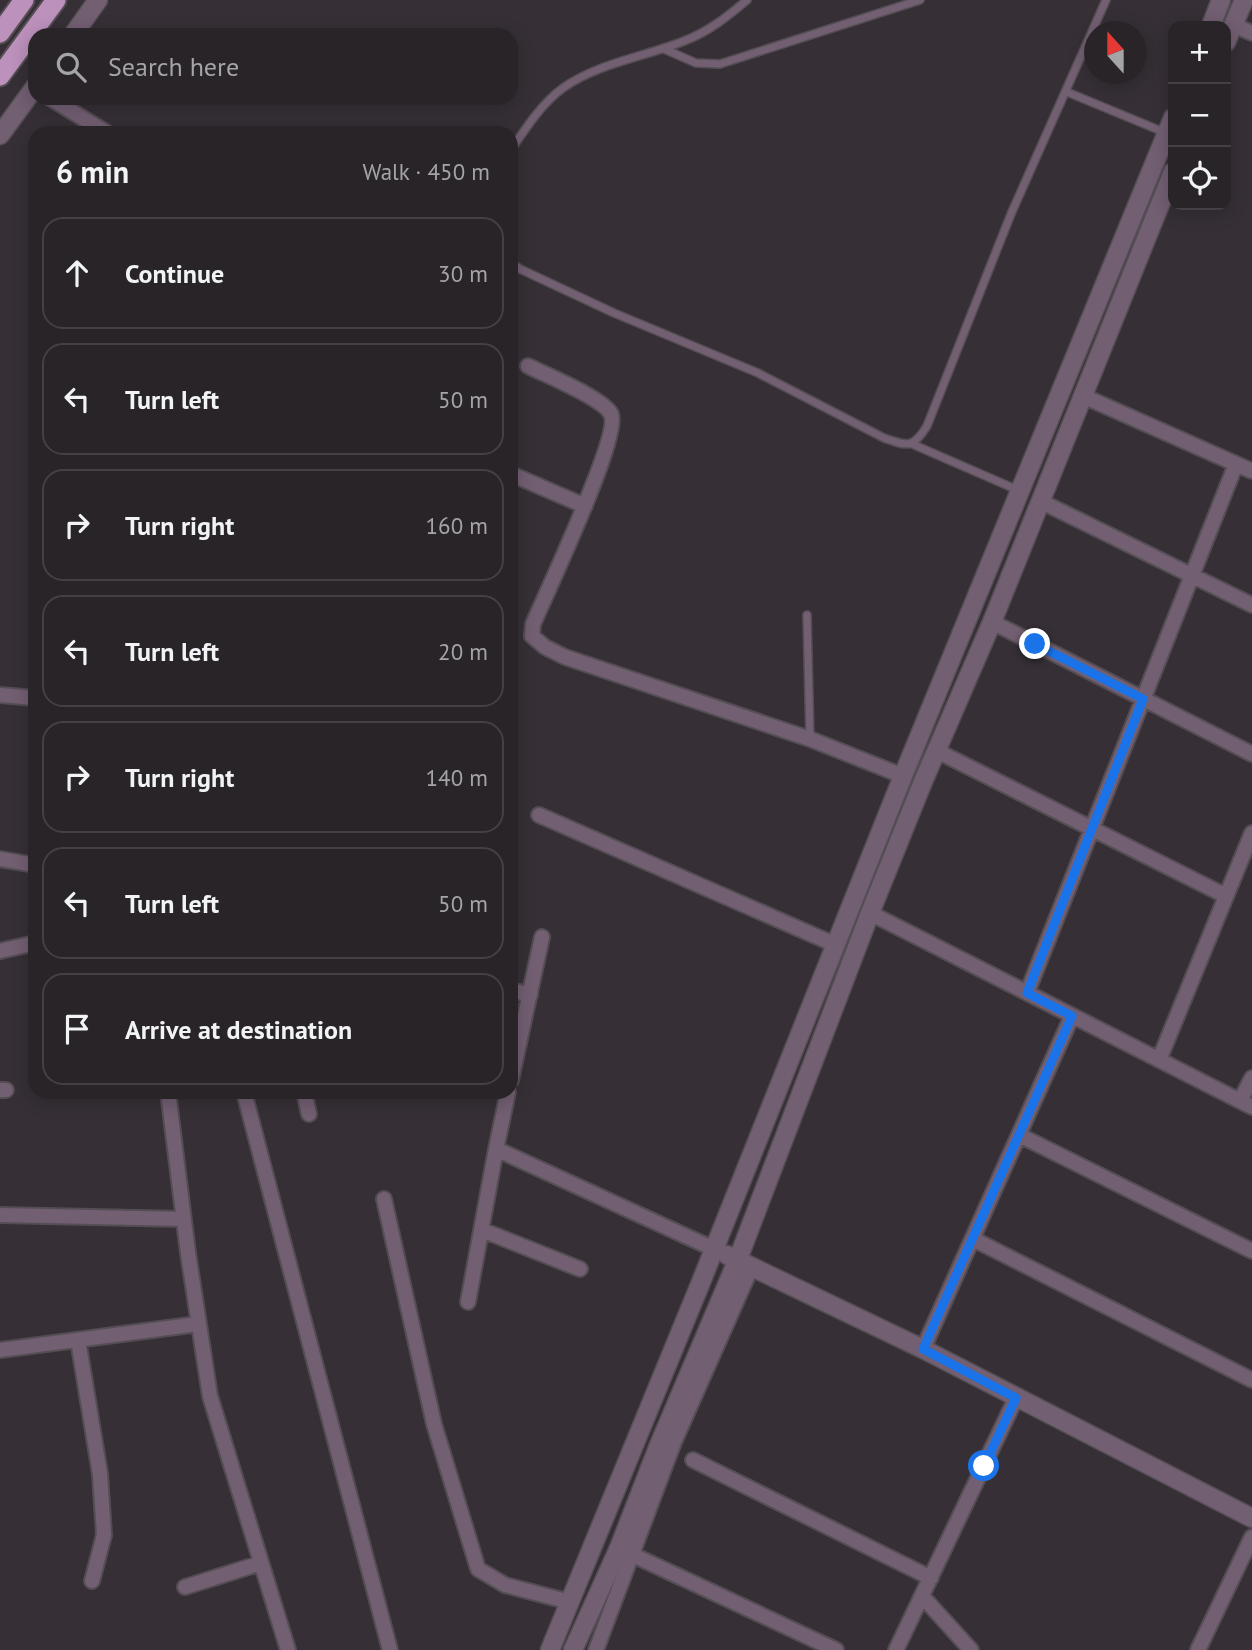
<!DOCTYPE html>
<meta charset="utf-8">
<style>
:root{--surface:#282428;--page:#343034;--text:#f1f3f6;--muted:#a5a4a8;--line:#444145}
body{margin:0;font-family:"PT Sans",sans-serif;background:var(--page);color:var(--text)}
.controls{position:absolute;right:21px;top:21px;display:grid;overflow:hidden;border-radius:14px;box-shadow:0 4px 18px #0003}
.controls button{width:63px;height:63px;display:grid;place-items:center;padding:0;border:0;border-bottom:2px solid var(--line);background:var(--surface);color:var(--text);font:35px sans-serif}
.compass{position:absolute;left:1084px;top:21px;width:63px;height:63px;border-radius:50%;background:var(--surface);box-shadow:0 4px 18px #0003;rotate:339deg}
.stop{position:absolute;width:21px;height:21px;margin:-16px;border:5px solid #1a73e8;border-radius:50%;background:#fff}
.stop.end{background:#1a73e8;border-color:#fff;box-shadow:0 2px 7px #0008}
.list{margin:0;padding:0;list-style:none}
h2{display:flex;justify-content:space-between;align-items:center;height:91px;margin:0;padding:0 28px;font-size:30px}
h2 small{font-size:23px;font-weight:400;color:var(--muted)}
.list li{display:grid;grid-template-columns:46px 1fr auto;gap:21px;align-items:center;box-sizing:border-box;height:112px;margin:0 14px 14px;padding:0 14px;border:2px solid var(--line);border-radius:21px}
.list b{display:block;font-size:26px;white-space:nowrap}
.list em{font-size:23px;font-style:normal;color:var(--muted)}
.icon{flex:none;width:38px;height:38px;fill:none;stroke:currentColor;stroke-width:2;stroke-linecap:round;stroke-linejoin:round}
.map{position:relative;flex:none;width:1252px;height:1650px;overflow:hidden}
.search{position:absolute;background:var(--surface);box-shadow:0 4px 18px #0003;left:28px;top:28px;width:490px;height:77px;display:flex;align-items:center;gap:18px;box-sizing:border-box;padding:0 24px;border-radius:21px;color:var(--muted);font-size:26px}
.panel{position:absolute;background:var(--surface);box-shadow:0 4px 18px #0003;left:28px;top:126px;width:490px;height:973px;border-radius:21px}
.map>svg:first-child{display:block}
.lines{fill:none;stroke-linecap:round;stroke-linejoin:round}
.service-casing{stroke:#544e54;stroke-width:10}
.minor-casing{stroke:#544e54;stroke-width:18}
.tertiary-casing{stroke:#544e54;stroke-width:21}
.trunk-casing{stroke:#544e54;stroke-width:23}
.service{stroke:#725f72;stroke-width:7}
.minor{stroke:#725f72;stroke-width:14}
.tertiary{stroke:#725f72;stroke-width:18}
.trunk{stroke:#bc91bc;stroke-width:19}
.route{stroke:#1a73e8;stroke-width:9}
</style>
<div class="map">
<svg width="1252" height="1650" viewBox="0 0 1252 1650">
<rect width="100%" height="100%" fill="#363036"/>
<g class="lines">
<defs>
<path id="service" d="M664,49L696,63L720,64L920,0
M1067,92L1166,133
M511,150C525,129 542,103 563,88C598,63 644,57 684,41C708,32 727,17 747,0
M511,263L520,269L614,313L758,373L884,438C907,446 913,449 927,426L1011,214L1106,0
M912,444L1020,491
M807,615L810,739"/>
<path id="minor" d="M1233,25L1252,33
M50,98L107,133
M528,366C546,375 603,398 611,414C621,435 546,594 533,624L532,636L545,647L565,657L810,739L903,776
M1083,396L1252,471
M511,474L585,506
M1040,501L1252,605
M992,622L1252,754
M0,695L35,698
M937,751L1226,896
M539,815L836,945
M0,859L35,865
M870,913L1252,1107
M0,951L35,943
M511,990L530,995
M1027,993L1236,464
M1159,1060L1252,833
M511,1080L542,937
M0,1090H6
M168,1092L188,1253L210,1396L288,1650
M244,1092L390,1650
M304,1092L309,1114
M508,1092L496,1149L714,1249
M1240,1101L1252,1078
M1019,1135L1252,1251
M384,1199L434,1424L478,1569L505,1585L570,1602
M0,1215L183,1219
M482,1230L580,1269
M973,1239L1252,1380
M468,1302L496,1149
M78,1340L100,1474L104,1535L92,1581
M923,1349L1072,1016
M0,1350L198,1324
M693,1460L931,1578
M633,1555L836,1650
M185,1587L261,1563
M922,1596L971,1650
M596,1650L674,1442L752,1266
M896,1650L1016,1398
M1198,1650L1252,1537"/>
<path id="tertiary" d="M1211,26L1221,0
M73,35L98,0
M1226,42L1244,0
M0,135L35,87
M727,1255L923,1349L1252,1518
M550,1650L701,1282L903,776L1173,118
M573,1650L619,1548L659,1445L738,1259L870,913L922,784L992,622L1173,172"/>
<path id="trunk" d="M0,33L24,0
M0,76L56,0"/>
</defs>
<use href="#service" class="service-casing"/>
<use href="#minor" class="minor-casing"/>
<use href="#tertiary" class="tertiary-casing"/>
<use href="#trunk" class="trunk-casing"/>
<use href="#service" class="service"/>
<use href="#minor" class="minor"/>
<use href="#tertiary" class="tertiary"/>
<use href="#trunk" class="trunk"/>
</g>
<g class="lines">
<path class="route" d="M984,1466L1016,1398L923,1349L1072,1016L1027,993L1143,699L1035,644"/>
</g>
</svg>
<div class="controls">
<button>+</button>
<button>−</button>
<button><svg class="icon" aria-label="locate" viewBox="0 0 24 24"><circle cx="12" cy="12" r="6"/><path d="M12 2v4M12 18v4M2 12h4M18 12h4"/></svg></button>
</div>
<svg class="compass" viewBox="-18 -18 36 36"><path d="M0-13l5 13h-10z" fill="#e53935"/><path d="M0 13l5-13h-10z" fill="#a5a4a8"/></svg>
<div class="stop" style="left:984px;top:1466px"></div>
<div class="stop end" style="left:1035px;top:644px"></div>
<div class="search"><svg class="icon" aria-label="search" viewBox="0 0 24 24"><circle cx="10" cy="10" r="6"/><path d="M15 15l6 6"/></svg>Search here</div>
<section class="panel">
<h2>6 min<small>Walk · 450 m</small></h2>
<ul class="list">
<li><svg class="icon" aria-label="ahead" viewBox="0 0 24 24"><path d="M12 20V5M6 11l6-6 6 6"/></svg><div><b>Continue</b></div><em>30 m</em></li>
<li><svg class="icon" aria-label="left" viewBox="0 0 24 24"><path d="M17 20v-9H6M10 6l-5 5 5 5"/></svg><div><b>Turn left</b></div><em>50 m</em></li>
<li><svg class="icon" aria-label="right" viewBox="0 0 24 24"><path d="M7 20v-9h11M14 6l5 5-5 5"/></svg><div><b>Turn right</b></div><em>160 m</em></li>
<li><svg class="icon" aria-label="left" viewBox="0 0 24 24"><path d="M17 20v-9H6M10 6l-5 5 5 5"/></svg><div><b>Turn left</b></div><em>20 m</em></li>
<li><svg class="icon" aria-label="right" viewBox="0 0 24 24"><path d="M7 20v-9h11M14 6l5 5-5 5"/></svg><div><b>Turn right</b></div><em>140 m</em></li>
<li><svg class="icon" aria-label="left" viewBox="0 0 24 24"><path d="M17 20v-9H6M10 6l-5 5 5 5"/></svg><div><b>Turn left</b></div><em>50 m</em></li>
<li><svg class="icon" aria-label="arrive" viewBox="0 0 24 24"><path d="M6 21V4h12l-3 4 3 4H6"/></svg><div><b>Arrive at destination</b></div></li>
</ul>
</section>
</div>
